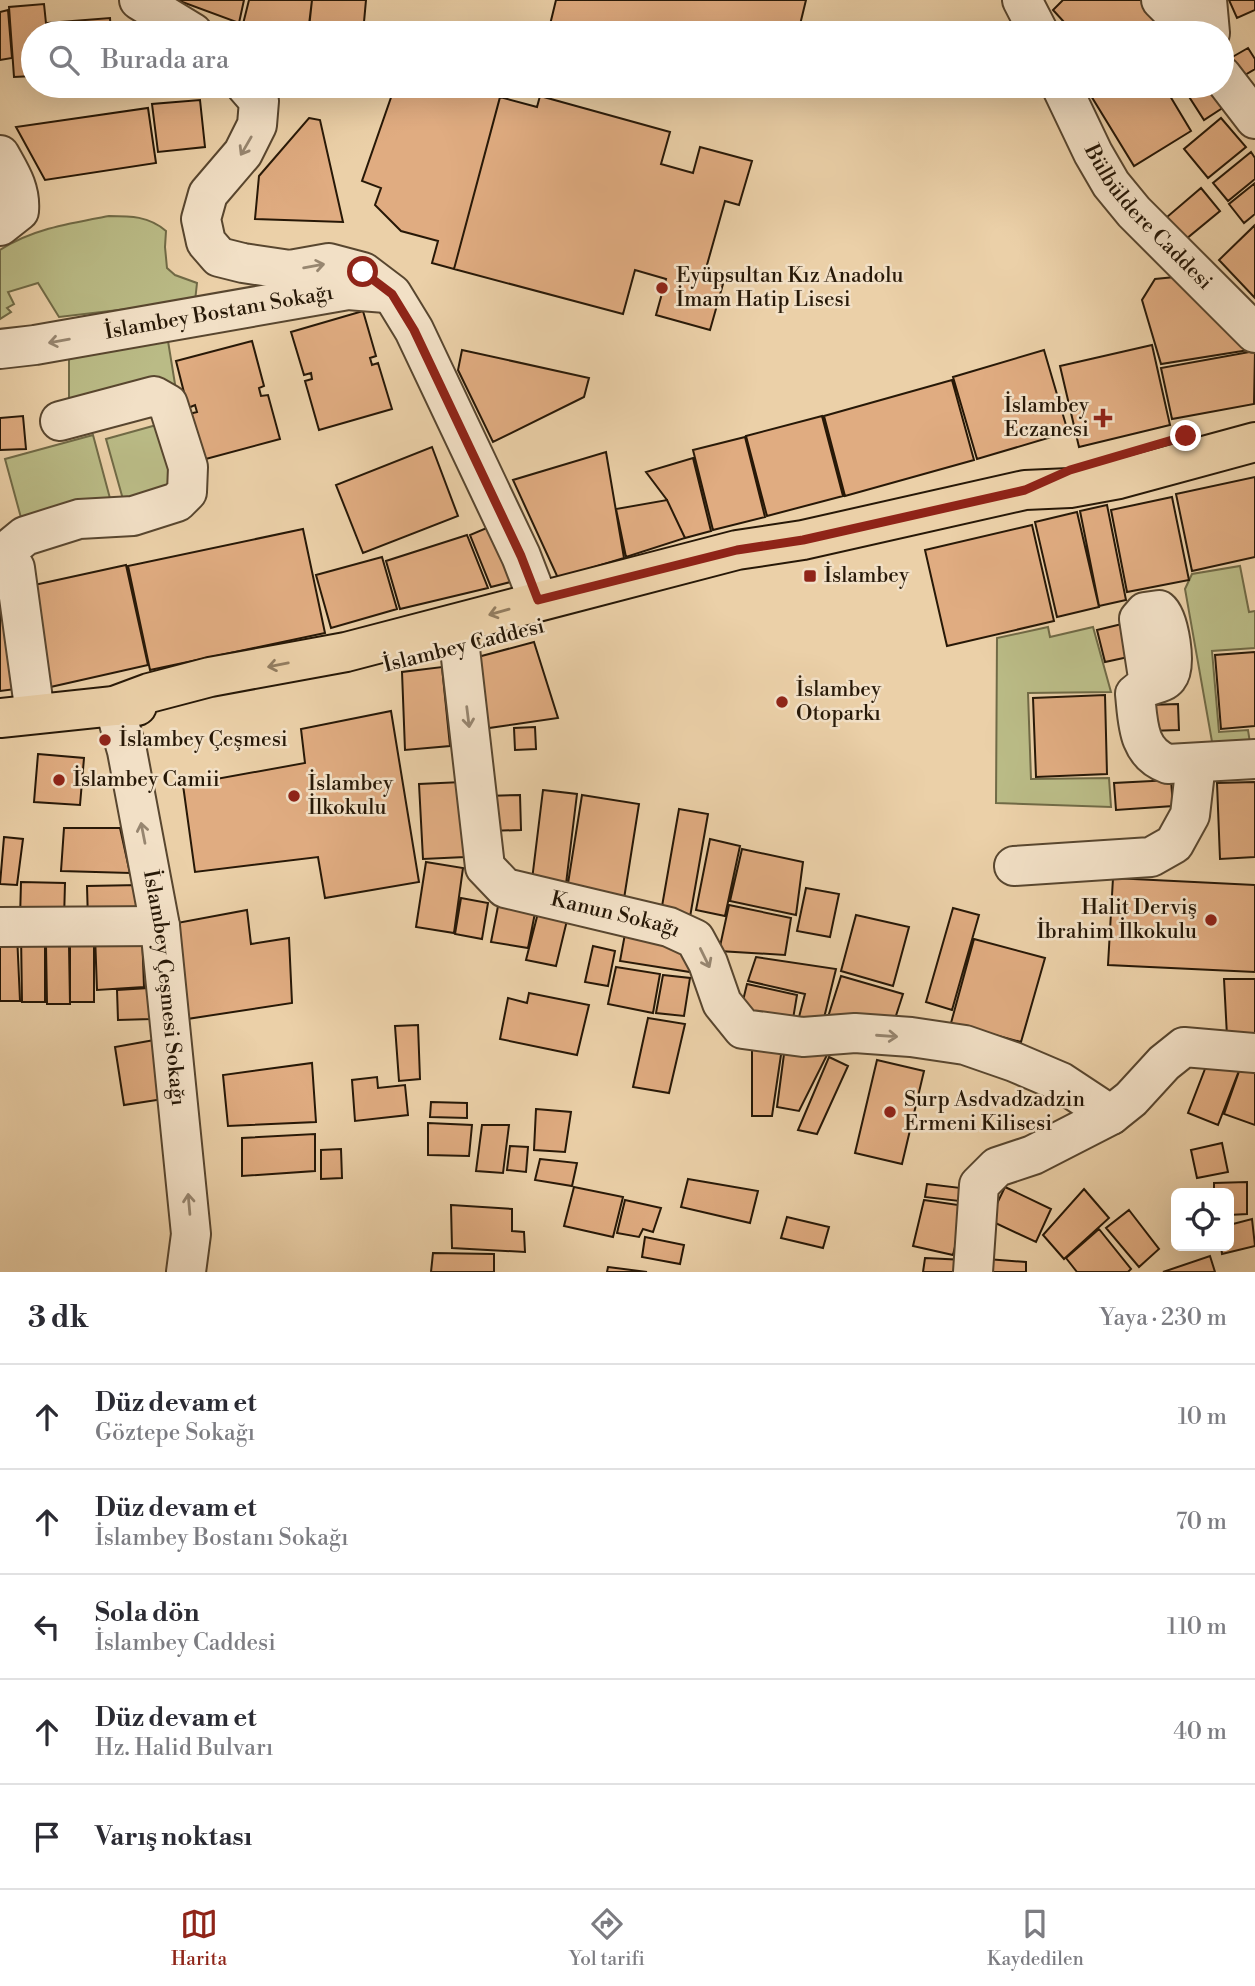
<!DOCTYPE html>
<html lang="tr">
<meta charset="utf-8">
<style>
:root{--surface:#fff;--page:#f2f2f3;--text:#2b2b33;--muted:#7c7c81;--line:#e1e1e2;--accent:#8f2418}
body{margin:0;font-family:"Libre Bodoni",serif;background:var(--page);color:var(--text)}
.controls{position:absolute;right:21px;bottom:21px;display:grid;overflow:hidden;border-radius:10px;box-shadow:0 7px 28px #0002}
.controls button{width:63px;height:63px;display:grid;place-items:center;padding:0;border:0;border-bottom:2px solid var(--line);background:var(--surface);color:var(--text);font:35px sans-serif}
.stop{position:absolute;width:21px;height:21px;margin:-16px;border:5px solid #8f2418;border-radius:50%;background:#fff}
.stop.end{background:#8f2418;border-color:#fff;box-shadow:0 2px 7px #0008}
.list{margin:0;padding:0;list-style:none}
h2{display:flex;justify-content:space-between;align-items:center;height:91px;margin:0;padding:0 28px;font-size:30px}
h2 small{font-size:23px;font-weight:400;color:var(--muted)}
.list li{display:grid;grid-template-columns:46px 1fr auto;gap:21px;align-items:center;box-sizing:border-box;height:105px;padding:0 28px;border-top:2px solid var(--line)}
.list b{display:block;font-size:26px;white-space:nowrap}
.list p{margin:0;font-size:23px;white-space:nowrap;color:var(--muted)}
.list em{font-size:23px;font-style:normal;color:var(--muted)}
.icon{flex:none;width:38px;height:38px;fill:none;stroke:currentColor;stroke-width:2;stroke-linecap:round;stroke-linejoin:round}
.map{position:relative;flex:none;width:1255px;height:1272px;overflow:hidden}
.search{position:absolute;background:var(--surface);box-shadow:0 7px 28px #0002;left:21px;right:21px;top:21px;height:77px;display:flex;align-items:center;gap:18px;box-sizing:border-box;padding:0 24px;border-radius:38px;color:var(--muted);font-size:26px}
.sheet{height:616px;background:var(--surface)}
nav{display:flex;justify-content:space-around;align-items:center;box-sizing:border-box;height:98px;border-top:2px solid var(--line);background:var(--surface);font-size:19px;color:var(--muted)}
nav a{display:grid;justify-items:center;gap:4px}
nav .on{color:var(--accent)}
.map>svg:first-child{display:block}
.green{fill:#babb86;stroke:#706a46;stroke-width:2}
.building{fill:#e0ac81;stroke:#271807;stroke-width:2}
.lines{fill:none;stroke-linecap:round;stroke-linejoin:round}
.minor-casing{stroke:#58462f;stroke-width:42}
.major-casing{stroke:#271807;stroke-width:42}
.minor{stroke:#f2e0c6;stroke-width:38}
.major{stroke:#ebd0a8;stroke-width:38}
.oneway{stroke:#978670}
.oneway2{stroke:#937d60}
.route{stroke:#8f2418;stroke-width:9}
.poi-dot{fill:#8f2418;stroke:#f2e0c6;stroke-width:2.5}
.labels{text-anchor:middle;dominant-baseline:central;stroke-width:5;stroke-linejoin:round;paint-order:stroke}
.street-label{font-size:21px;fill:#271807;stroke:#f2e0c6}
.poi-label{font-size:21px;fill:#271807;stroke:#f2e0c6;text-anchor:start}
</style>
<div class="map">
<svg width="1255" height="1272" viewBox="0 0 1255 1272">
<rect width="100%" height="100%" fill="#ebd0a8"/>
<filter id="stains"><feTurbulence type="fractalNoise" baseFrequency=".00286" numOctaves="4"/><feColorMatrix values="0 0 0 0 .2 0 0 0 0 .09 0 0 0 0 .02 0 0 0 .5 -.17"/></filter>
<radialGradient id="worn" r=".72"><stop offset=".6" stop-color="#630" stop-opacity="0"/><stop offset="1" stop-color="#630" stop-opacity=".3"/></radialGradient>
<path class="green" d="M109,216C130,216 149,216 166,231L165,247L167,268L175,275L197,283L195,301L59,317L38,283L8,292L14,304L7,308L11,312L0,319V250C32,229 71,223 109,216Z
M168,341L175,384L69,412V357Z
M160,424L181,495L126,510L106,439Z
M93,435L111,502L23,525L5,459Z
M1240,566L1249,612L1255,611V648L1212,651L1219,732L1248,730L1251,749L1214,753L1185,589L1192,574Z
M1048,627L1050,637L1093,627L1111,692L1028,693L1031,779L1109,778L1111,807L996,803L997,638Z"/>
<path class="building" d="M177,0H244L239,23Z
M249,0H312L309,28L243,24Z
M312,0H366L363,33H308Z
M556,0H806L798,33H548Z
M1063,0H1144L1159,17L1139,33H1074L1053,10Z
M1229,0H1255V10L1237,18Z
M44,4L47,33H33V76L14,77L9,7Z
M8,10L12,58L0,60V12Z
M110,18L111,33H49L48,23Z
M1248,48L1255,59V69L1233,82L1222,63Z
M395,86H503L454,269L432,263L438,241L401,231L375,205L381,188L362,181Z
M759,86H786L785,92Z
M1085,86H1164L1191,131L1134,166Z
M1195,86H1211L1224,107L1204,120L1186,92Z
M540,96L670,132L661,164L693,173L700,147L752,161L739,205L725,201L703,279L723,284L710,330L656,315L666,279L635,270L623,314L454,269L500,97L537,107Z
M200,100L205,147L158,152L152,104Z
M148,108L156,163L45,180L16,127Z
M309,118L320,120L343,222L255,219L259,176Z
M1221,118L1246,147L1208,178L1184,149Z
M1251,152L1255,158V179L1228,201L1213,183Z
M1255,183V214L1244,223L1229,204Z
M1201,188L1220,211L1186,239L1167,217Z
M1255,225V298L1219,260Z
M1175,277L1255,349L1161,364L1142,300L1155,279Z
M363,311L376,356L370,358L372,365L378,363L392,409L319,430L305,381L312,379L311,373L304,375L291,332Z
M252,341L264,386L259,388L261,396L268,395L280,439L202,460L189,414L197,412L195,405L188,408L176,361Z
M1152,345L1170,425L1079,447L1060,366Z
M462,350L589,378L584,397L493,442L458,370Z
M1044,350L1068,432L977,459L953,377Z
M1255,351L1254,404L1172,419L1161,368Z
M952,380L974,460L845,496L824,416Z
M23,416L26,449L0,450V418Z
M822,416L843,496L767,516L746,436Z
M745,437L765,517L713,530L693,450Z
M432,447L458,516L363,553L336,485Z
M606,452L624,558L558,578L513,480Z
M693,458L711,531L685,538L667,500L646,472Z
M1255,477V557L1192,571L1176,494Z
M1172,497L1189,580L1127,592L1111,510Z
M667,500L685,538L626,557L616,509Z
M1107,505L1126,600L1099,606L1080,511Z
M1077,512L1099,607L1057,617L1035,522Z
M496,524L522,579L491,587L470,535Z
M1032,525L1054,621L947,646L925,550Z
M303,529L325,633L150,670L128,566Z
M467,535L488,588L400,609L386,561Z
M382,557L397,609L331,628L316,575Z
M126,565L148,665L46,688L25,587Z
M0,592L16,689L0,691Z
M1126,623L1133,656L1105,662L1097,630Z
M534,642L558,718L482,729L474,658Z
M1255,652V726L1221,729L1215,655Z
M442,667L450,746L405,750L402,672Z
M1105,695L1107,774L1036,777L1033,698Z
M1178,704L1179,730L1149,731L1148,705Z
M391,711L419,882L325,898L318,857L195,872L183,785L305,763L301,729Z
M535,727L536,749L515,750L514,728Z
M38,754L84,758L80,805L34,802Z
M1171,780L1173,806L1116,810L1114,783Z
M462,782L465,857L423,859L419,784Z
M1255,782V857L1220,859L1217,783Z
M543,790L577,794L565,892L531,888Z
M520,795L521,830L487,831L486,796Z
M582,795L639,804L623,905L566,896Z
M679,809L708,814L690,917L661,912Z
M64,828H120L130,873L61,871Z
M4,837L23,839L17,885L0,884Z
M710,839L740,846L725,916L696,910Z
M742,849L803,862L796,915L730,901Z
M426,862L463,868L454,933L416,927Z
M1113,878L1255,885V972L1108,965Z
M21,882L65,883L64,920L20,919Z
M140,885L141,920L88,921L87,886Z
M806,888L839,894L830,937L797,931Z
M500,896L537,903L528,948L491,942Z
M461,898L488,903L482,939L455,934Z
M540,905L569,912L556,966L526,960Z
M729,905L791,918L785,955L719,951Z
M953,908L979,915L952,1010L926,1002Z
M247,910L251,944L289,938L292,1003L187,1019L177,923Z
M856,915L909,927L893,986L841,971Z
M627,923L692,947L690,972L620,961Z
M21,933H45V1002H22Z
M142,933L144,987L97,990L95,935Z
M0,934H17L20,1001H0Z
M70,938H94V1002H70Z
M974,939L1045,958L1021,1042L951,1023Z
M46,945H69L70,1004H47Z
M593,946L615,951L608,986L585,982Z
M756,957L836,969L823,1022L799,1017L805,994L748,981Z
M616,967L660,974L653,1013L608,1004Z
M663,975L690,978L684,1016L656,1013Z
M841,976L903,994L892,1028L828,1017Z
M1224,979H1255V1038L1227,1036Z
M747,984L797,995L792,1025L740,1013Z
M149,988L151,1019L118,1020L117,990Z
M529,993L589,1005L577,1055L500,1039L508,998L527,1003Z
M648,1018L685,1024L669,1093L633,1087Z
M418,1025L420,1079L399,1081L395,1026Z
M160,1039L170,1098L124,1105L115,1047Z
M786,1039L830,1049L799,1111L777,1107Z
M782,1048L772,1116H752V1050Z
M1210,1056L1240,1068L1218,1125L1188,1113Z
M829,1057L848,1066L817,1134L798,1130Z
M877,1060L924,1071L902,1164L855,1153Z
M312,1063L316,1122L228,1126L223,1075Z
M1242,1063L1255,1068V1125L1224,1114Z
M377,1077L378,1088L405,1085L408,1115L355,1121L352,1080Z
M431,1102L467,1103V1118L430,1117Z
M536,1109L571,1112L565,1152L534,1150Z
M428,1123L472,1125L469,1156L428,1155Z
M482,1125H509L503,1173L476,1171Z
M315,1134V1171L242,1176V1138Z
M1222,1143L1228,1172L1197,1178L1191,1150Z
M510,1146L528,1147L526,1172L507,1170Z
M341,1149L342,1178L321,1179V1150Z
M540,1159L577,1163L572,1186L535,1180Z
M688,1179L758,1191L750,1223L681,1207Z
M1247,1182V1214L1229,1215V1193H1214V1183Z
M927,1184L961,1188L959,1201L925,1197Z
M574,1187L623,1197L613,1237L564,1226Z
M1005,1187L1051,1209L1036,1242L989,1220Z
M1084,1189L1109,1218L1064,1259L1043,1235Z
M625,1200L661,1208L653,1232L643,1229L639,1237L617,1233Z
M924,1200L965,1206L953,1255L913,1246Z
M451,1205L512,1209V1231L524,1232L525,1252L452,1248Z
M1129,1210L1159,1249L1139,1267L1106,1228Z
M787,1217L829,1227L823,1248L781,1238Z
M1252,1219L1255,1246L1222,1254L1221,1246H1229V1225Z
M1099,1229L1131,1269L1128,1272H1077L1066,1258Z
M645,1237L684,1245L680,1264L642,1257Z
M433,1253L494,1254V1272H431Z
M1210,1256L1215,1272H1163Z
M925,1258L965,1260L963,1272H923Z
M987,1259L1026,1262V1272H986Z
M608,1267L647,1272H607Z"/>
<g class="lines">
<defs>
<g id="minor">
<path d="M139,0L193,33"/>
<path d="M1022,0L1039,33"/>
<path d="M1161,0L1183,22L1191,33"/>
<path d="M1207,0L1210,33"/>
<path d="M1222,76L1255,119"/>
<path d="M246,86L259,101L257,125L243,153L208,194L201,219L206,242L219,257L243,263L290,270L329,263L363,272L392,294L414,330L521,556L538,600"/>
<path id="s1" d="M1061,86L1093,153L1111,184L1134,212L1255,333"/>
<path d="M0,155C10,173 21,189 19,211L0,226"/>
<path id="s2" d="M0,349L35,345L348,290L386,293"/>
<path d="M0,553L15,568L35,714"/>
<path d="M3,554L25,536L79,519L133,516L177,502L187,492L188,467L168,404L154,396L60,421"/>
<path id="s3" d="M460,649L485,867L505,888L669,927L695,939L708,963L722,1003L743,1029L803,1037L855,1033L911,1037L965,1045L1014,1062L1061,1082L1111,1115"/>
<path d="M1149,684L1139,619L1145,612L1159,610C1169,618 1177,666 1168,677C1161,686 1146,683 1135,694C1138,722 1137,753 1168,764L1255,759"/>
<path id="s4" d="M114,706L127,751L160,926L191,1234L186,1272"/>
<path d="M1014,866L1151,857L1174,844L1190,815L1196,763"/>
<path d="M0,927L160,926"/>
<path d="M973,1272L979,1185L997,1167L1033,1155L1111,1115L1131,1099L1164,1063L1184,1047L1255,1053"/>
</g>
<path id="major" d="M114,706L149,693L210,677L346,652L737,550L803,540L1025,490L1070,488L1119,479L1255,442
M0,718L114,706H137"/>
</defs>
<use href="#minor" class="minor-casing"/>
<use href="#major" class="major-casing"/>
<use href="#minor" class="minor"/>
<use href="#major" class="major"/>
</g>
<defs><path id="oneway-shaft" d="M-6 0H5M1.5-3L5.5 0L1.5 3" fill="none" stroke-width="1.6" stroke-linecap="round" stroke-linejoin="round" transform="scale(1.75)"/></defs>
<g class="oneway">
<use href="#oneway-shaft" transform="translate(246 146) rotate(120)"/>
<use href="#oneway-shaft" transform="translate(314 266) rotate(-10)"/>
<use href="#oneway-shaft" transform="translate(59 341) rotate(170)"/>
<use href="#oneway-shaft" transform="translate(468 717) rotate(83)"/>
<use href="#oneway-shaft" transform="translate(143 833) rotate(-101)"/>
<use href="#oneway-shaft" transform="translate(705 958) rotate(64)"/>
<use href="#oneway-shaft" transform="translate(887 1036) rotate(4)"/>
<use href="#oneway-shaft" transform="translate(189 1204) rotate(-95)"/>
</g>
<g class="oneway2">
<use href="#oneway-shaft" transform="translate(499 612) rotate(164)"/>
<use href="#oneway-shaft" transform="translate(278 665) rotate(169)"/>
</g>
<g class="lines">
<path class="route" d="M363,272L392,294L414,330L521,556L538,600L737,550L803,540L1025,490L1070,470L1186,436"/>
</g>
<g class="poi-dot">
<circle cx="662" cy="288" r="7"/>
<path d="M1099.5 407.5h7v7h7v7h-7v7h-7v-7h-7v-7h7z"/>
<rect x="803" y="569" width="14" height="14" rx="3.5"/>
<circle cx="782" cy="702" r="7"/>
<circle cx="105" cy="740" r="7"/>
<circle cx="59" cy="780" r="7"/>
<circle cx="294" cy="796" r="7"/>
<circle cx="1211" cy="920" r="7"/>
<circle cx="890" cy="1112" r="7"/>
</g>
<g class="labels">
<g class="street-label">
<text stroke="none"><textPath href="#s1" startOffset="159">Bülbüldere Caddesi</textPath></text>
<text stroke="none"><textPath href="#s2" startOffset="222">İslambey Bostanı Sokağı</textPath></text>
<text transform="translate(464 646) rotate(-14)">İslambey Caddesi</text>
<text stroke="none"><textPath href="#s3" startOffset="362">Kanun Sokağı</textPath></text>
<text stroke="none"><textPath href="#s4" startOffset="287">İslambey Çeşmesi Sokağı</textPath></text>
</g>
<g class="poi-label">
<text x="676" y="276">Eyüpsultan Kız Anadolu<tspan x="676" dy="24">İmam Hatip Lisesi</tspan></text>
<text x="1089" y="406" text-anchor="end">İslambey<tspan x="1089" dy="24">Eczanesi</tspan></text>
<text x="824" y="576">İslambey</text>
<text x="796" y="690">İslambey<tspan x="796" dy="24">Otoparkı</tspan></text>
<text x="119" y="740">İslambey Çeşmesi</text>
<text x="73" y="780">İslambey Camii</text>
<text x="308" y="784">İslambey<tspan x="308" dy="24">İlkokulu</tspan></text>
<text x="1197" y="908" text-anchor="end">Halit Derviş<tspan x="1197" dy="24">İbrahim İlkokulu</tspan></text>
<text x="904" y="1100">Surp Asdvadzadzin<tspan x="904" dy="24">Ermeni Kilisesi</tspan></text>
</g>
</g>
<rect width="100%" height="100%" filter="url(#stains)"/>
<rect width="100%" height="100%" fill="url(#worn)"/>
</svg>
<div class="controls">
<button><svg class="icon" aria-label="locate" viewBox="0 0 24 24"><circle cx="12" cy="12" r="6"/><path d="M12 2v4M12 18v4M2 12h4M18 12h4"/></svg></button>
</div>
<div class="stop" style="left:363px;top:272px"></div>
<div class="stop end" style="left:1186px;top:436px"></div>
<div class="search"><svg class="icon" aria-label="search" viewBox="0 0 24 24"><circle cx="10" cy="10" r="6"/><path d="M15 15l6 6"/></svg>Burada ara</div>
</div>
<section class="sheet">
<h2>3 dk<small>Yaya · 230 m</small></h2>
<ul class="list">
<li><svg class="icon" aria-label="ahead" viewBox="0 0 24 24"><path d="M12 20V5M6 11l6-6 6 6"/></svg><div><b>Düz devam et</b><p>Göztepe Sokağı</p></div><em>10 m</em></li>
<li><svg class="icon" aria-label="ahead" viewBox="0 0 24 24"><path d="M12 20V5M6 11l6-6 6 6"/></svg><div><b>Düz devam et</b><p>İslambey Bostanı Sokağı</p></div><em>70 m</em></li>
<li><svg class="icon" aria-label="left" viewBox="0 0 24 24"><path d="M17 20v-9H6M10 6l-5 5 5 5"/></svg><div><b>Sola dön</b><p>İslambey Caddesi</p></div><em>110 m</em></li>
<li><svg class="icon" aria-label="ahead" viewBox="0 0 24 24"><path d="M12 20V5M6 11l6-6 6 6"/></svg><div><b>Düz devam et</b><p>Hz. Halid Bulvarı</p></div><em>40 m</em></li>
<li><svg class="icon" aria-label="arrive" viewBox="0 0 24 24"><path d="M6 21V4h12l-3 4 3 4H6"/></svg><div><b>Varış noktası</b></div></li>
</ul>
</section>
<nav>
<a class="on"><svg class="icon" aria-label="map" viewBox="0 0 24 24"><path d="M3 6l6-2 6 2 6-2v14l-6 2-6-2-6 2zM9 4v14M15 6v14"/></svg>Harita</a>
<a><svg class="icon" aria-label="directions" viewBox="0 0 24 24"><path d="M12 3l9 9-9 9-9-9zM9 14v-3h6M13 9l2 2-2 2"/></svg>Yol tarifi</a>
<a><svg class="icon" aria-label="saved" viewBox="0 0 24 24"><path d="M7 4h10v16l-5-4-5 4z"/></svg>Kaydedilen</a>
</nav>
